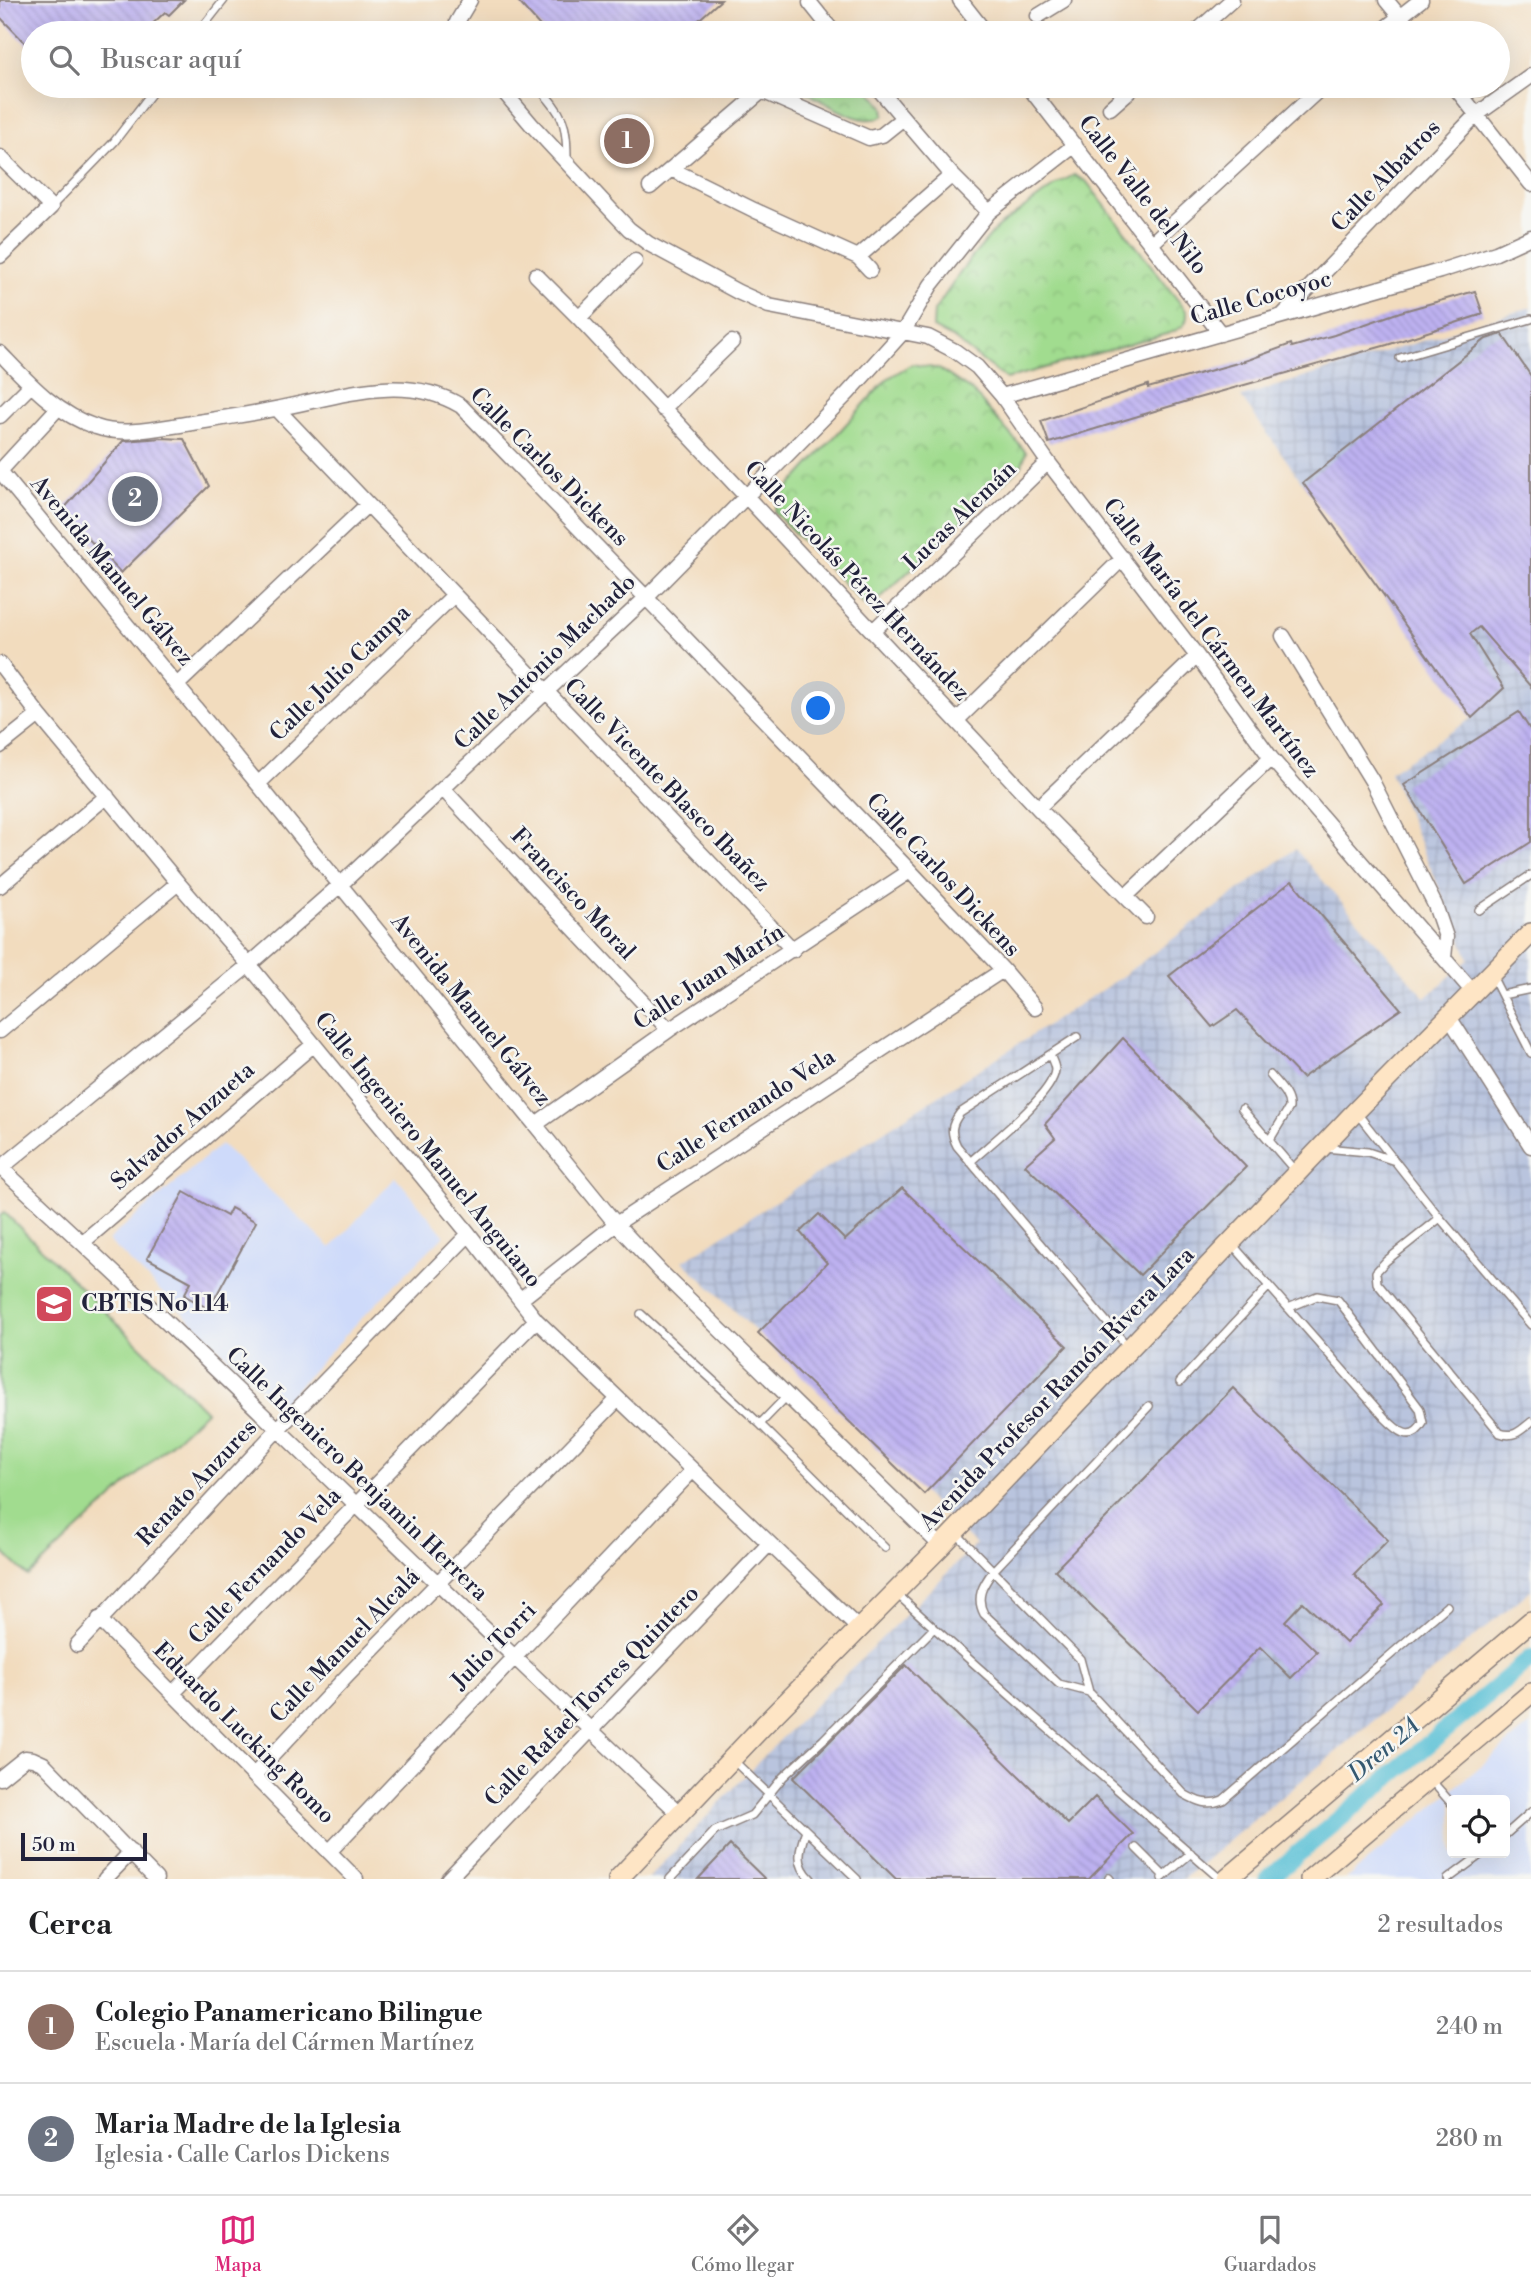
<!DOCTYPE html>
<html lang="es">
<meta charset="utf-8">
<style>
:root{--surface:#fff;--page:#f2f2f2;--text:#202124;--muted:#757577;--line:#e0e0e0;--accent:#db2777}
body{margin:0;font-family:"Libre Bodoni",serif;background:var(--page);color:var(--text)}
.controls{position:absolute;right:21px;bottom:21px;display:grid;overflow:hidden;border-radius:7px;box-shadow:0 7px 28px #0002}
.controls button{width:63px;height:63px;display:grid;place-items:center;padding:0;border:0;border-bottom:2px solid var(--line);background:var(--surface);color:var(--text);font:35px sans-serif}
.scale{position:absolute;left:21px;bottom:18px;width:126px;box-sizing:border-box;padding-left:7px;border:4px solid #22223b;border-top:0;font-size:19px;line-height:24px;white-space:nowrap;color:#22223b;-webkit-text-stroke:5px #f6f6f2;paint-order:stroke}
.you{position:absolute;left:819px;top:709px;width:24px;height:24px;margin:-18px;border:5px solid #fff;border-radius:50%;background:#1a73e8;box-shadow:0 0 0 10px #1a73e833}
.badge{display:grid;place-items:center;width:46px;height:46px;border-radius:50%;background:var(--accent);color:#fff;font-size:23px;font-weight:700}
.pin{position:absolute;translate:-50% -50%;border:4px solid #fff;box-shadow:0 2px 7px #0006}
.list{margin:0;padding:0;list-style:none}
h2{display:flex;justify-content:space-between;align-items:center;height:91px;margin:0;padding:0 28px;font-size:30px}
h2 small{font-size:23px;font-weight:400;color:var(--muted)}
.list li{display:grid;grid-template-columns:46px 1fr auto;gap:21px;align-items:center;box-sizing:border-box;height:112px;padding:0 28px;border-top:2px solid var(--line)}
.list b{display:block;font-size:26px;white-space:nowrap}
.list p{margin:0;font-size:23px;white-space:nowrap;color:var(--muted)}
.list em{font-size:23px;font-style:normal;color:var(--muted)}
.icon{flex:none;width:38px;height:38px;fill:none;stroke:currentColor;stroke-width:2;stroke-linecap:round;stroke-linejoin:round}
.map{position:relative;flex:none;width:1531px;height:1879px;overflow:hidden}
.search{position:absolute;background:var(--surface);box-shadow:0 7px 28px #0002;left:21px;right:21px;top:21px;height:77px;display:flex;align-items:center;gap:18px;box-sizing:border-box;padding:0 24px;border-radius:38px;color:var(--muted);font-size:26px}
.sheet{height:315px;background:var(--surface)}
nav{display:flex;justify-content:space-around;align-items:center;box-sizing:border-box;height:98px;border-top:2px solid var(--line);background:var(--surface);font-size:19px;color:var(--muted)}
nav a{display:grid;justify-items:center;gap:4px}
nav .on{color:var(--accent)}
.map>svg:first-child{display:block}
.built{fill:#cedafa;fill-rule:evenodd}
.industrial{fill:url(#industrial-grid)}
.park{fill:url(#park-crowns);stroke:#627f65;stroke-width:2}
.pitch{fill:#a1dc8f;stroke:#627f65;stroke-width:2}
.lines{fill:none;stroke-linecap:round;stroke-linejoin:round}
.canal{stroke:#58c0d5;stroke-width:18}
.building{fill:url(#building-back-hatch)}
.service-casing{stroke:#8a7f7c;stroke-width:10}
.minor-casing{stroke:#8a7f7c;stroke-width:17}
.secondary-casing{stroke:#8a7f7c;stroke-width:22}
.service{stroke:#fff;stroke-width:7}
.minor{stroke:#fff;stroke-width:14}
.secondary{stroke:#fee5c5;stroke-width:19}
.labels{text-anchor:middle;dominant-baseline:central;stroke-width:5;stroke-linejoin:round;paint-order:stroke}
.street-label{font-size:23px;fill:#22223b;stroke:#f6f6f2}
.poi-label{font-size:23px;font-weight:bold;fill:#22223b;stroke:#f6f6f2;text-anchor:start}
.water-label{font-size:24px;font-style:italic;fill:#355971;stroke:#f6f6f2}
</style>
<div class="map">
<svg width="1531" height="1879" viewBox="0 0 1531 1879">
<defs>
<pattern id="industrial-grid" width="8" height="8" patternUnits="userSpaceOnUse" patternTransform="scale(1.75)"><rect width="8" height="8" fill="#b9c4de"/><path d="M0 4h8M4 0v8" fill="none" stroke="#9fa8bf"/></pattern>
<pattern id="park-crowns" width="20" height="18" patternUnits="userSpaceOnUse" patternTransform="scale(1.75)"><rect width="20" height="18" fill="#a1dc8f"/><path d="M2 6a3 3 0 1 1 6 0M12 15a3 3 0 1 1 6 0" fill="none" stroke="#8abc7c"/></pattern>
<pattern id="building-back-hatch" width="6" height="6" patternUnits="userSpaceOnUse" patternTransform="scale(1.75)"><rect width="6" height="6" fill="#bdb1f0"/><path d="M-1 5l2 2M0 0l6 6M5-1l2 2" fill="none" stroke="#a298cf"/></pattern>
</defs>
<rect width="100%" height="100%" fill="#f6f6f2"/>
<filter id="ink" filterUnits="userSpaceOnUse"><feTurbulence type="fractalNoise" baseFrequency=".0143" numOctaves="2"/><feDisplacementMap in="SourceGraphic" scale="14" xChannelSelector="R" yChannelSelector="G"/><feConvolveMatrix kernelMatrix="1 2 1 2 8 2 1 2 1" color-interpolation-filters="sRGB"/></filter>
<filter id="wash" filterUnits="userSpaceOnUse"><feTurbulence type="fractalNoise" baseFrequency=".00686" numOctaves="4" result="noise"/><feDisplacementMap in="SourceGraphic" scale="28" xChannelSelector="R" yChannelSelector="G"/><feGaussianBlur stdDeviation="1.57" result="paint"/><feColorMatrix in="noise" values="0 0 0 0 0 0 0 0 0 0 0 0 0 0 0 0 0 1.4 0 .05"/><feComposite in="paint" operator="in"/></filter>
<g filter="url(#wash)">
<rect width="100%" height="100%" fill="#f2dcbe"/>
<path class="built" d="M221,1144L331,1248L396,1177L444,1235L356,1324L279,1407L108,1240Z
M1531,1724V1879H1346ZM1452,1800H1505V1853H1452Z"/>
<path class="industrial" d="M1531,307V1590L1183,1879H648L763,1757L976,1544L683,1261L1117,980L1295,849L1426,998L1469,959L1390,772L1472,718L1241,397Z"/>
<path class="park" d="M806,86H866L883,107L884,115C864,130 825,102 806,92Z
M1074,175L1086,181L1187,312C1188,325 1181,328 1170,333L1006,379L954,339L933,328L934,311L967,263L998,227L1056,185Z
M912,364L939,369L972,391L1026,452L1022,465L874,604H864L774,512L779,498L887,379Z"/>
<path class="pitch" d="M4,1212L206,1411L28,1576L0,1549V1216Z"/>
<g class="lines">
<path class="canal" d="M1268,1879L1531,1658"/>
</g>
<g id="blocks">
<path class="building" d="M0,0H184L169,15L165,12L143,33H33V51L0,17Z
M517,0H721L684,33H546Z
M1475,291L1483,314L1387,345L1191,400L1049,443L1041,421L1148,385V388L1248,360L1291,344L1292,347L1334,335L1400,312Z
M1502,334L1531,376V687L1479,627L1470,634L1504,688L1472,718L1303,483L1486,339Z
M162,438L184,439L209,486L121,573L62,511L123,441Z
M1519,712L1531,731V842L1466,884L1404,785Z
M1292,881L1401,1009L1302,1078L1237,1010L1212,1027L1169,976Z
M1123,1038L1246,1167L1140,1275L1025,1165L1055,1138L1045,1124Z
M902,1188L1067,1346L924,1494L758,1333L827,1263L800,1232L819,1214L845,1240Z
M184,1192L227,1216L231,1208L256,1222L209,1309L184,1295L191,1282L147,1258Z
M1233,1388L1388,1540L1354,1575L1384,1605L1346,1643L1303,1602L1285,1621L1317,1652L1291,1678L1260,1647L1198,1710L1055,1570Z
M906,1665L1068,1824L1095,1797L1133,1834L1089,1879H896L793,1778Z
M730,1845L765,1879H698Z"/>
</g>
</g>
<g filter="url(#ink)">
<use href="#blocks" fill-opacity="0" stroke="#8a7f7c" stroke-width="2"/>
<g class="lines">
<defs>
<path id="service" d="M198,33L224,0
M537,86C564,115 567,122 567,162
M51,207L114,142L157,86
M1400,358L1531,319
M1479,910L1531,875
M1491,974L1531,1053
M1502,995L1531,989
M1077,1037L960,1113C951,1125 950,1132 957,1146L1128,1347
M1242,1109L1296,1172
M1356,1112L1440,1218
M1269,1141L1289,1108C1290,1095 1278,1085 1270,1075
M1325,1148L1368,1152L1395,1161
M970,1162C990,1144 1053,1095 1055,1070C1055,1065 1052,1060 1050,1055
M1232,1244L1385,1418C1397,1430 1411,1444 1423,1423L1420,1409L1338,1300L1317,1296L1288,1308
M641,1314L760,1424L885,1548
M1531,1325L1440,1218L1386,1261L1376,1272L1377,1283L1500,1433C1514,1438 1520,1431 1531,1422
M1180,1382L1269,1286
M760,1424L787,1396
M955,1532L1080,1659L1089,1692L1184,1794C1198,1802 1207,1806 1223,1800L1447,1606
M896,1593C1002,1691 1112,1784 1220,1879
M1089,1692L1059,1684L984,1614C975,1597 983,1585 993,1571L1149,1406
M734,1761L857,1879
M1430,1779L1452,1804
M806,1830C799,1850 795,1864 811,1879
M1505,1835L1531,1812
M1136,1848L1164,1876
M1109,1878L1110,1879
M1162,1878L1191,1853
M670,1879L715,1831L752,1815L783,1777L823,1740L934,1628
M1448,1879L1483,1853"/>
<path id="minor" d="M960,0L986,33
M1386,0L1413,33
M810,3L834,33
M1038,16L1064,0
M457,33V22L470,0
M1195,33L1232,0
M1379,33L1421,0
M499,86L531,124L611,210L629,229L649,244L738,292L769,306L928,337L955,351L977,367L1002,396L1048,462L1197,656L1271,758L1473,992
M876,86L952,175L989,212
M1028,86L1221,334
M1454,86L1531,184
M762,91L869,138L882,135L902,119
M1110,108L1135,86
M0,157L51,207L0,256
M671,169L754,210L858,257L952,175
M650,187L768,86
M1152,243L1323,86
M858,257L870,270
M536,275L579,318L1038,808L1146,917
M1283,315L1476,115L1531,76
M579,318L635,261
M0,353C28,382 56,414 96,427C121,436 154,429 180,425C214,419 247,415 280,408C341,396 404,372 461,406L910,871L1003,970L1035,1008
M1002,396L1440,271L1496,253L1531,237
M277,409L793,950
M663,409L732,342
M0,416L31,385
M0,471L258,784L616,1224L660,1271L941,1546
M0,471L58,408
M873,631L1048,462
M1283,636L1372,781L1435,905L1446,937L1444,958
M0,664L39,715L178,883L249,965L469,1234L536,1320L859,1629
M177,685L367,505
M957,720L1123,558
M0,746L39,715
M258,784L453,596
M444,790L669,1030
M1038,808L1197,656
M0,886L107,796
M1126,896L1271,758
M1449,1017L1531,1146
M0,1031L178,883
M536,1124L669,1030L910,871
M0,1167C231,1378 451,1601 680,1814
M1,1168L249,965L339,886L647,597L848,393L903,332L931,285L989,212L1075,145
M83,1242L313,1045
M521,1299L616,1224L1003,970
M99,1619L356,1879
M77,1645L278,1429L469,1234
M173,1693L536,1320
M254,1775L347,1676L618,1399
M0,1778L25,1758L33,1759L44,1764L156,1879
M329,1852L692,1471
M105,1879L131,1852
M448,1879L769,1544"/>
<path id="secondary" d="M618,1879L762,1727L941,1546L1356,1111L1531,933
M1227,1879L1531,1621
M1310,1879L1531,1693"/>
</defs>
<use href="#service" class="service-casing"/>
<use href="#minor" class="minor-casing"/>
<use href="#secondary" class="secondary-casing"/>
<use href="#service" class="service"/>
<use href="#minor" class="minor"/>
<use href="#secondary" class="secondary"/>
</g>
</g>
<defs>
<symbol id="school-square" viewBox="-11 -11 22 22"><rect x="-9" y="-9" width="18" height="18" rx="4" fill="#d1495b" stroke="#f6f6f2"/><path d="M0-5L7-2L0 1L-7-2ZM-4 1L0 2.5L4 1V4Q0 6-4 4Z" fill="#fff"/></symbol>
</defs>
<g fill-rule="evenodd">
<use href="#school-square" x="32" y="1282" width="44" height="44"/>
</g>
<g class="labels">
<g class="street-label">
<text transform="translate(1386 176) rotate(-46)">Calle Albatros</text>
<text transform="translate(1143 195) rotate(52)">Calle Valle del Nilo</text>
<text transform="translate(1261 298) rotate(-16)">Calle Cocoyoc</text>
<text transform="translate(549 467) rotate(45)">Calle Carlos Dickens</text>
<text transform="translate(960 516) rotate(-44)">Lucas Alemán</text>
<text transform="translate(112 571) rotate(50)">Avenida Manuel Gálvez</text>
<text transform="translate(857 581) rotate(47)">Calle Nicolás Pérez Hernández</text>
<text transform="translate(1211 638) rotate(53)">Calle María del Cármen Martínez</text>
<text transform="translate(545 662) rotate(-44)">Calle Antonio Machado</text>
<text transform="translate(340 673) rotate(-44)">Calle Julio Campa</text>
<text transform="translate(667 785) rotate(46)">Calle Vicente Blasco Ibañez</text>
<text transform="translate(943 875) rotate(47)">Calle Carlos Dickens</text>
<text transform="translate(573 894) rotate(47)">Francisco Moral</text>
<text transform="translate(709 977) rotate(-33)">Calle Juan Marín</text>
<text transform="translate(471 1010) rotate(51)">Avenida Manuel Gálvez</text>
<text transform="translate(746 1111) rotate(-33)">Calle Fernando Vela</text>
<text transform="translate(183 1126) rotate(-41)">Salvador Anzueta</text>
<text transform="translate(428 1150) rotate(51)">Calle Ingeniero Manuel Anguiano</text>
<text transform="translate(1057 1389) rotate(-46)">Avenida Profesor Ramón Rivera Lara</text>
<text transform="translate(357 1474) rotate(44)">Calle Ingeniero Benjamin Herrera</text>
<text transform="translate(197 1483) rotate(-47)">Renato Anzures</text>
<text transform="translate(265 1566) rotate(-46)">Calle Fernando Vela</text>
<text transform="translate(345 1646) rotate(-46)">Calle Manuel Alcalá</text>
<text transform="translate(494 1646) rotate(-46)">Julio Torri</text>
<text transform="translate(592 1696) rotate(-46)">Calle Rafael Torres Quintero</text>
<text transform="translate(244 1733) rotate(45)">Eduardo Lucking Romo</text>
</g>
<g class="poi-label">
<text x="81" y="1304">CBTIS No 114</text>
</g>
<g class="water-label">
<text transform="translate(1384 1750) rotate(-40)">Dren 2A</text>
</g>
</g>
</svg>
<div class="controls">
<button><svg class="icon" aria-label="locate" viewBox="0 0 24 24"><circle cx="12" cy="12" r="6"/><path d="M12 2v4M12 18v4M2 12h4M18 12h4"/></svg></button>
</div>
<div class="scale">50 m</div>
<div class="you"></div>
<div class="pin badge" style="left:627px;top:141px;background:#8d6e63">1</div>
<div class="pin badge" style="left:135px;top:499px;background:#6b7280">2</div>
<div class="search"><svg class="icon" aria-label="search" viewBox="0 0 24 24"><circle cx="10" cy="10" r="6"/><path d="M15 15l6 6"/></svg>Buscar aquí</div>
</div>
<section class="sheet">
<h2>Cerca<small>2 resultados</small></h2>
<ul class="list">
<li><span class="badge" style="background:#8d6e63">1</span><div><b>Colegio Panamericano Bilingue</b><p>Escuela · María del Cármen Martínez</p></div><em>240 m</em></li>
<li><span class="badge" style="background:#6b7280">2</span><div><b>Maria Madre de la Iglesia</b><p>Iglesia · Calle Carlos Dickens</p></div><em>280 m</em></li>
</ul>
</section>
<nav>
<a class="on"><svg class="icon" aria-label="map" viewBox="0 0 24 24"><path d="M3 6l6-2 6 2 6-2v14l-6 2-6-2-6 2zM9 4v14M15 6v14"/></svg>Mapa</a>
<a><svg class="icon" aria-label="directions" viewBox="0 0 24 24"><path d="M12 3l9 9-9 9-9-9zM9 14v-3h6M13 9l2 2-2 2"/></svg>Cómo llegar</a>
<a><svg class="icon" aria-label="saved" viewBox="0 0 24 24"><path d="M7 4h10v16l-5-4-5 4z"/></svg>Guardados</a>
</nav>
